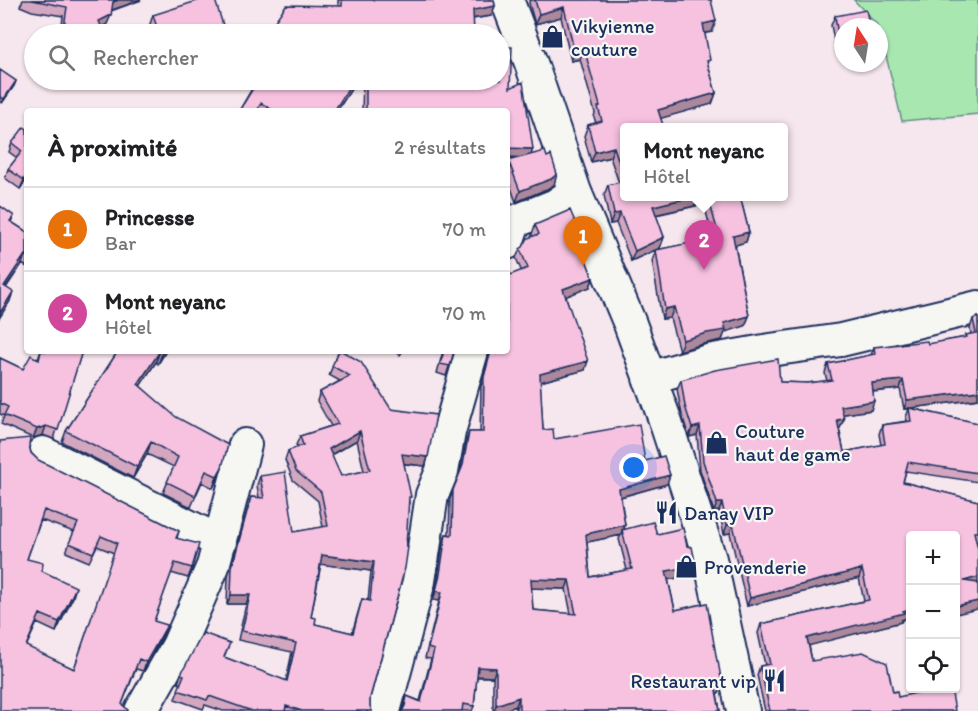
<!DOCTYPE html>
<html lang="fr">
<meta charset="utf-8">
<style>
:root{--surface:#fff;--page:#f2f2f2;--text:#202124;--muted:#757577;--line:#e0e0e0;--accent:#1b2f5e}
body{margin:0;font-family:Itim,sans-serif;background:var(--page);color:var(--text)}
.controls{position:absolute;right:18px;bottom:18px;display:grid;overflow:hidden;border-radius:6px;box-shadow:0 2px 4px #0004}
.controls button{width:54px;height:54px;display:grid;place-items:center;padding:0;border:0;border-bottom:2px solid var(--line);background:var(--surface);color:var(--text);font:30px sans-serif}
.compass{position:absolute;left:834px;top:18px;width:54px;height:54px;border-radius:50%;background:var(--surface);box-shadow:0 2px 4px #0004;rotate:348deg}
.you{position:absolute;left:634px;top:468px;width:21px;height:21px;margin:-15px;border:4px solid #fff;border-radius:50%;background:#1a73e8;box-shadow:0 0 0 9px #1a73e833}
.badge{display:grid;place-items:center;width:39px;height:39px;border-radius:50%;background:var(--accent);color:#fff;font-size:20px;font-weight:700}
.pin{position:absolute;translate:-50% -50px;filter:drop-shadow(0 2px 3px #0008)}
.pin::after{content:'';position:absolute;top:32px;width:21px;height:18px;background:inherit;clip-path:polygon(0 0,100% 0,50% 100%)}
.popup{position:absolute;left:620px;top:123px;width:168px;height:78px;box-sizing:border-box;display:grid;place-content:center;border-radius:6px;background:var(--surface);filter:drop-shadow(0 2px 4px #0005);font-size:20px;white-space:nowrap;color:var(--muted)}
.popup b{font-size:22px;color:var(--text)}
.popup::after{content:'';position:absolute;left:50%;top:100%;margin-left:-12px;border:12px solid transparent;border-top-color:var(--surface)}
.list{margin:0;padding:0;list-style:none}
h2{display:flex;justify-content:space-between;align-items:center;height:78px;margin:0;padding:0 24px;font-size:26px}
h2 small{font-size:20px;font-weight:400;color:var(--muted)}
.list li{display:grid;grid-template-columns:39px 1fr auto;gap:18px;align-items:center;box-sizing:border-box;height:84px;padding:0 24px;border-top:2px solid var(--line)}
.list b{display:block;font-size:22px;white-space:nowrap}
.list p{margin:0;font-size:20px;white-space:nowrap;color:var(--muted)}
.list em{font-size:20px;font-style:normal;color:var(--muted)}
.icon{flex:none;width:33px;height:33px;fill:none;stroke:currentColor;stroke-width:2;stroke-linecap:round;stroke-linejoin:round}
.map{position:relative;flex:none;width:978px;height:711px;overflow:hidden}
.search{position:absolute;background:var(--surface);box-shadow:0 2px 4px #0004;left:24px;top:24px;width:486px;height:66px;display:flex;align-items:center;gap:15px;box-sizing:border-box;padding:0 21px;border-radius:33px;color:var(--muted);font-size:22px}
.panel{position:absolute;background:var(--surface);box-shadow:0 2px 4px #0004;left:24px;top:108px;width:486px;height:246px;border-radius:6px}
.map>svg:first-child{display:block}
.green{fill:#a8e8b0;stroke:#628c87;stroke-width:1.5}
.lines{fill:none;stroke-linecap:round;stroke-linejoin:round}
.minor-casing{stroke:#1b2f5e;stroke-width:36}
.minor{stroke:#f6f6f2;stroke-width:32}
.wall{fill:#d4a7c1;stroke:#1b2f5e;stroke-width:1.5;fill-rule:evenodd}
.shaded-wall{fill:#ac889d;stroke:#1b2f5e;stroke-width:1.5}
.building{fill:#f6c2e0;stroke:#1b2f5e;stroke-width:1.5;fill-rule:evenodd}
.labels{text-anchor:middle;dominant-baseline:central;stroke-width:4.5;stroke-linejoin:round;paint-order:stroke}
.poi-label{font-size:20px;fill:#1b2f5e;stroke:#f6f6f2;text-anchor:start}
</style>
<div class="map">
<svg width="978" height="711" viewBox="0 0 978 711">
<rect width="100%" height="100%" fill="#f6e6ed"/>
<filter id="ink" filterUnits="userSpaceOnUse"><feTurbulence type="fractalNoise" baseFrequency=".0167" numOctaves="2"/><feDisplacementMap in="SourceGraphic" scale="12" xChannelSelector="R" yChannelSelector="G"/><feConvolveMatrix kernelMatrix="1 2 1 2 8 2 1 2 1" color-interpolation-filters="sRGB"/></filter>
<g filter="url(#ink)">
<path class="green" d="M854,0H978V114L902,121L879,27Z"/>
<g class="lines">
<defs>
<path id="minor" d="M507,0L531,63L575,192L630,324L664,417L710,559L743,711
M507,243L514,222L556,205L575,192
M649,378L708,361L770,350L841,340L978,307
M43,453L220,542
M141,711L178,646L213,566L245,445
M384,711L419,581L432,495L442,471L449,432L472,351"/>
</defs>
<use href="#minor" class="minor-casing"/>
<use href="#minor" class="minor"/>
</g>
<path class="wall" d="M23,0H141L111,11L107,24L102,27L103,31L108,34H61L63,16L32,11L20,6Z
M338,0H494L495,6L491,16L473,19L338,6Z
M530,0H711L712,32L705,33L708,66L716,93L712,104L624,128V196H740L749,232L746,242L735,245L749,316L745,326L725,332L722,340L703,344L679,351L670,318L662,319L652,261L656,250L713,239L704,204L656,215L664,237L660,248L631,261L616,223L610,224L604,195L608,185L619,183L610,157L591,162L584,136L588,125L596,123L594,117L595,113L580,59L571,61L561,17L535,24L529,3Z
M153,15L221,34H153L150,24Z
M835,16L843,49L836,51L831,25Z
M0,70L16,81L14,86L2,103L0,102Z
M256,80H357L337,111H239L254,85Z
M363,80H500L510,88L531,155L554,185L547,189L516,202L507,177V161L518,158L507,111H362Z
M27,129V179L20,189L5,178L8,169L17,158L9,152L12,143Z
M0,206L14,216L11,222L27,232V267L22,264L6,288L10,301L0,317Z
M535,225L582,250L593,278L590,287L566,296L585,370L540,382L543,430L554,439L645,461L667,484L621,497L625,525L624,529L657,534L687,546L696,566L693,575L668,579L675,610L719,693H717L720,711H516V706L502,711H493V677H477L474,706L472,711H402L407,696L420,701L431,659L425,658L439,601L433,600L437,584L443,543L446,534H449L450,499L460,473L466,441L469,432H480L481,386L489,355V351H507L521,270L516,258L520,249L523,247L532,236V234ZM621,535L619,539L627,570L590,577L587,542ZM531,588L566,589L571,614L533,610Z
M978,317V399L910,408L978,423V482L906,471L903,482L978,501V542L956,536L901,622L809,645L812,661L893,692L898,697L955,711H765L757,675L760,666L765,665L758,633L761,624L864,601L859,578L747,606L730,533L724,534L719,511L714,512L700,470L697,435L689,437L682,415L677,389L681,380L780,382L807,383L827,381L825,373L828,364L871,355L874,347L928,344L966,337V335L971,334L970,328L973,319ZM900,389L904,409H909L906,417L907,421L882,425L879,434L881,445L844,452L839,428H840L844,419L843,414L871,410L873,392Z
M41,351H82L54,439L43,435L33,438L1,424L4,416L0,414V358L23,369L38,359Z
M118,351H166L158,364L156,362L140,386L222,467L218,478L213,488L202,482L191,507L163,493L174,467L147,454L133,478L62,442L66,431Z
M339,351L391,409L428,457L425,466L404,464L409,503L370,698V706L372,711H223L205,705L203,709L175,699L181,684L178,683L181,674L224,657L286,681L292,652L238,640L246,604H227L228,576L251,497L259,498L257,485L260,476L294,532L323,527L318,501L293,480L285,460L288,451L297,447L296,445L300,436L331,426L317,401L320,392L340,381L329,375ZM357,440L364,471L341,476L331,455ZM321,564L371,571L368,600L362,599L352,633L315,624L311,617Z
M395,351H403L400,355Z
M443,351H454L446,376L437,373Z
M29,445L31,453L38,460L179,531L177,538L192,568L188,578L171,573L154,621L163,635L143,671L136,669L122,704L0,711ZM41,520L74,532L66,552L89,562L97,546L114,553L74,669L26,647L37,623L56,632L73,597L27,559Z"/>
<path class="shaded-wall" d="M118,0H141L109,11L113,2Z
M495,6L491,16L469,19L473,10Z
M564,7L561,17L535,24L539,14Z
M111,15L107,24L95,31L99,21Z
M716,21L712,32L699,34L703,24Z
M224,28L221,34H203Z
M843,41V49L836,51L839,42Z
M584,48L580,59L571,61L574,50Z
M354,80H357L337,111H313Z
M16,81L14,86L2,103L4,99Z
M716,93L712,104L655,120L658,110Z
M614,147L610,157L591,162L595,152Z
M507,148L533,149L530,158L507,157Z
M557,174L554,185L547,189L516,202L520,191Z
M27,175V179L20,189L24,180Z
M696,196H707L704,204L649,216L653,206Z
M620,213L616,223L610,224L614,214Z
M749,232L746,242L729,247L733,236Z
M664,237L660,248L631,261L635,251Z
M25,255L22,264L0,295L4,286Z
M593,278L590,287L560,299L563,289Z
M13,292L10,301L0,317V313Z
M674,307L670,318L662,319L665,309Z
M749,316L745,326L725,332L722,340L703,344L679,351L683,340L724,323Z
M160,351L156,362L134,395L138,384Z
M163,351H166L158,364Z
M588,361L585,370L536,383L540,374Z
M903,380L900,389L869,392L872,383Z
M978,391V399L904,409L907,400Z
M874,401L871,410L838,415L841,406Z
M844,419L840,428L834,429L837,420Z
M46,426L43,435L33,438L37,429Z
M700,426L697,435L689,437L692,428Z
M360,431L357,440L325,458L329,449Z
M151,442L147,454L133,478L137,467Z
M402,454L428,457L425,466L399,463Z
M222,467L218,478L213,488L217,476Z
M670,475L667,484L616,498L619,489Z
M717,503H722L719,511L714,512Z
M733,524L730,533L724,534L727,525Z
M625,525L623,532L622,530L621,535L583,543L586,534Z
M322,555L374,562L371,571L319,564Z
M696,566L693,575L662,581L666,571Z
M862,569L859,578L747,606L750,598Z
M978,577V585L964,581Z
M531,579L569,580L566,589L527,588Z
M76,587L73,597L56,632L59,622Z
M436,591L442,592L439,601L433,600Z
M231,595H250L246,604H227Z
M978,601V609L956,614V606Z
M910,609V617L901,620V622L804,647L807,638Z
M167,625L163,635L143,671L146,662Z
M478,667L496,668L493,677L475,676Z
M722,684L719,693L712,694L715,685Z
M519,697L516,706L502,711H494L496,705Z"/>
<path class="building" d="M32,0H118L113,2L111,15L99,21L103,31L109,29L108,34H63L67,7Z
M200,0H215L224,28L203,34H159L153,15Z
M342,0H494L495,6L473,10L474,34H266L286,5L342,6Z
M535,0H711L716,21L703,24L710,60L707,61L716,93L658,110L664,128H624V178L614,147L595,152L588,125L602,121L598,107L600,106L584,48L574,50L564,7L539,14Z
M866,10L870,27H843V41L839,42L835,16Z
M500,47H512L510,88L523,82L533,149L507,148V111H366V80H500Z
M0,70L16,81L4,99L0,96Z
M258,80H354L334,111H274L261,103L257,111H239Z
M24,127L27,129V175L24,180L8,169L22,151L12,143Z
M545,151L547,157L551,155L557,174L551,179L520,191L510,165L507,177V161Z
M624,181V196H696L653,206L664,237L635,251L620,213L614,214L608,185Z
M708,196H740L749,232L733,236L749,316L724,323L726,330L707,333L683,340L674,307L665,309L656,250L719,237Z
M0,206L14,216L10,221L27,232V256L25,255L4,286L13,292L0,313Z
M570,210L584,243L580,245L593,278L563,289L588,361L540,374L543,430L553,429L554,439L639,424L645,461L664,456L670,475L619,489L625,525L586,534L590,577L632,569L622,530L653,522L657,534L683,528L687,546L692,547L696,566L666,571L675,610L707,603L717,661H718L722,684L715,685L720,711H519V697L496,705V668L478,667L474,706L463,704L462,711H402L405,706L407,696L421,702L434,650L428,648L442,592L436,591L440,574L446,534L452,535L453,490L463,465L469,432H483L484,377L491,351H507V276L528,268L520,249L523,247L528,238L539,234L535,225ZM531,579L569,580L576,614L533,610Z
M978,317V391L907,400L903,380L872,383L874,401L841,406L844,419L837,420L844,452L885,444L882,425L911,421L909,408L978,423V473L908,462L903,482L978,501V532H974L978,549V577L964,581L978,583V601L956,606V536H910V609L903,611L904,613L807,638L812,661L863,652L887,663L893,692L897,691L898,697L938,688H951L955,711H770L760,666L770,664L761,624L869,600L862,569L750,598L733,524L727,525L722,503H717L703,461L700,426L692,428L685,406L681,380L715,370L778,359L780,382L807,383L832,380L828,364L875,354L874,347L927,341L928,344L967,337L966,335L976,333L973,319Z
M41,351H82L58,430L46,426L37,429L4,415L8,407L0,403V358L23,369L31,355L39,360Z
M118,351H163L162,352L160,351L138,384L176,417L228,445L222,467L217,476L206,471L195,496L167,482L178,457L151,442L137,467L66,431Z
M339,351H342L361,362L391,409L436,415L428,457L402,454L411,497H409L406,547H408L405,568L370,698V706L372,711H302L286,706L285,711H252L209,696L207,700L178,690L184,675L181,674L203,633L230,643L224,657L287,681L296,643L242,631L250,595H231L232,567L251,497L264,498L260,476L285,472L294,532L328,526L321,492L296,471L288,451L303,445L300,436L338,424L320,392L350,376L332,366ZM360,431L370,470L341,476L329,449ZM322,555L374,562L370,601L362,599L353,633L315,624L316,618L311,617Z
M444,351H454L450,366L440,364Z
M30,438L29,445L31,453L38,460L179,531L176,538L199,544L192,568L175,563L154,621L167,625L146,662L139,659L122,704L128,710V711H0V441ZM44,510L78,523L69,543L93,553L101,536L117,543L74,669L26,646L40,614L59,622L76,587L42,571L43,563L27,559Z"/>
</g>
<defs>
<symbol id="shop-bare" viewBox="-9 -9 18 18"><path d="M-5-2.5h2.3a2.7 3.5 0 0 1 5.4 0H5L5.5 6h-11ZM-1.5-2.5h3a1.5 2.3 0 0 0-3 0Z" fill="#1b2f5e" stroke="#f6f6f2" stroke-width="2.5" paint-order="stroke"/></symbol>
<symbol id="restaurant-bare" viewBox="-9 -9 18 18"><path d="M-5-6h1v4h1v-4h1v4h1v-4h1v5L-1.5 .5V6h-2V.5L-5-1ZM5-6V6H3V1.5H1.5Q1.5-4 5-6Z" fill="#1b2f5e" stroke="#f6f6f2" stroke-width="2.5" paint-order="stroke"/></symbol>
</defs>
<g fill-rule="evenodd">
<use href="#shop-bare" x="536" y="20" width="33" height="33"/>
<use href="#shop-bare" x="700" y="426" width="33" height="33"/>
<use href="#restaurant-bare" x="650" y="496" width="33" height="33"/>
<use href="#shop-bare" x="670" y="550" width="33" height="33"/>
<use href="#restaurant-bare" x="758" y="664" width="33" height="33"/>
</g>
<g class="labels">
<g class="poi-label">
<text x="571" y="26">Vikyienne<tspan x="571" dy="23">couture</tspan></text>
<text x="735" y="431">Couture<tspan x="735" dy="23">haut de game</tspan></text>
<text x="684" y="513">Danay VIP</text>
<text x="704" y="567">Provenderie</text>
<text x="756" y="681" text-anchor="end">Restaurant vip</text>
</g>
</g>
</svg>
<div class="controls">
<button>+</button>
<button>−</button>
<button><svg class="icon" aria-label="locate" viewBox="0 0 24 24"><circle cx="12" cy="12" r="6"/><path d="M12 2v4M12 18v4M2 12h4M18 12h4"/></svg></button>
</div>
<svg class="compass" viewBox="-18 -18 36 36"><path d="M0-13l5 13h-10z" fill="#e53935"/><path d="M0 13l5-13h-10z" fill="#757577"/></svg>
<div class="you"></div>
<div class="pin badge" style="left:583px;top:266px;background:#e8710a">1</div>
<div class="pin badge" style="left:704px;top:270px;background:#d1479c">2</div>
<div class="popup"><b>Mont neyanc</b>Hôtel</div>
<div class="search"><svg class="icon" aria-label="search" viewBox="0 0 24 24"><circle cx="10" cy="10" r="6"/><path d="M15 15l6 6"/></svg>Rechercher</div>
<section class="panel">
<h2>À proximité<small>2 résultats</small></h2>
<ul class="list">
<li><span class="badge" style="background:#e8710a">1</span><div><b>Princesse</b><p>Bar</p></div><em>70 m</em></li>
<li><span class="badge" style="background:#d1479c">2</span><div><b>Mont neyanc</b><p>Hôtel</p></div><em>70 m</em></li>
</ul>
</section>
</div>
